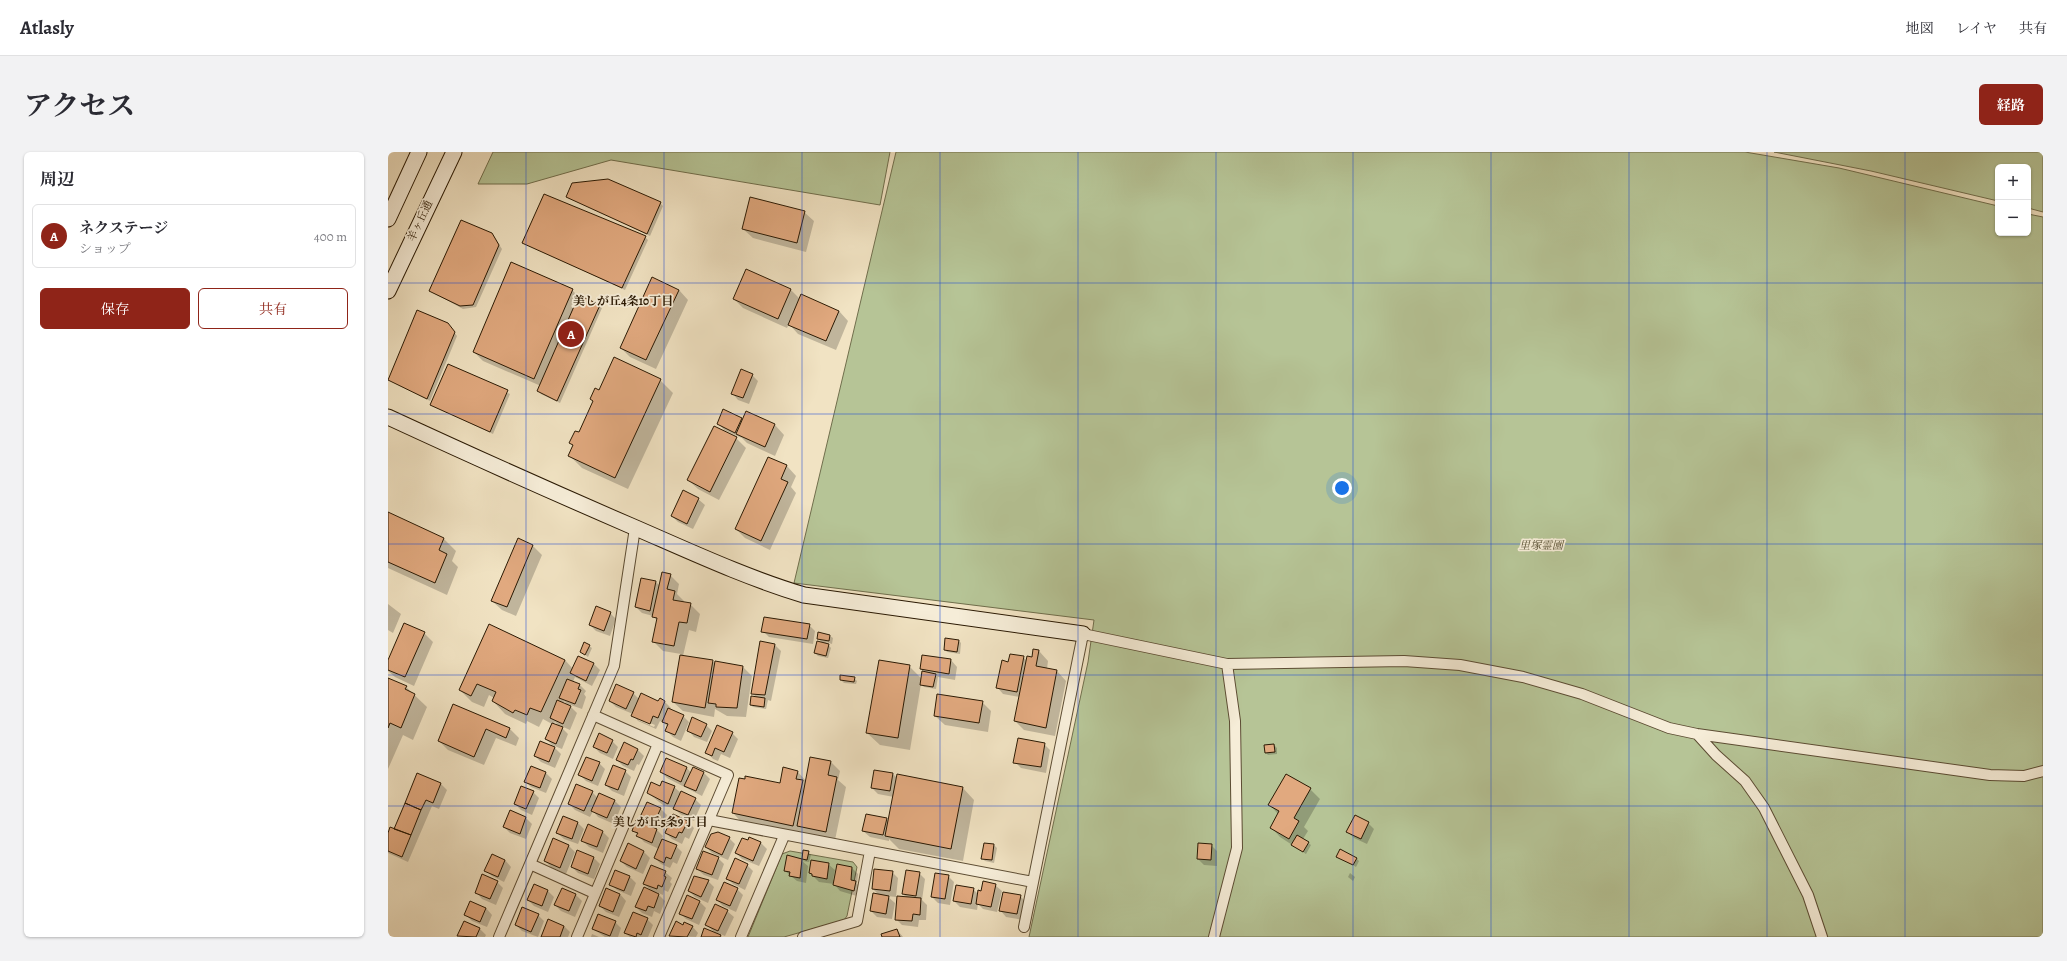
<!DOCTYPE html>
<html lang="ja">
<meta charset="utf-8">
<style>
:root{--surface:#fff;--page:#f2f2f3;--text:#2b2b33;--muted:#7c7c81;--line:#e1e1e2;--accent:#8f2418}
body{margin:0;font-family:Alegreya,"Noto Serif JP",serif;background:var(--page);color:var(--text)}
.controls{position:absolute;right:12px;top:12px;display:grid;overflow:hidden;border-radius:6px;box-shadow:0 1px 3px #0004}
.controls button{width:36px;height:36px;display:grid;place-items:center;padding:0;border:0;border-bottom:1px solid var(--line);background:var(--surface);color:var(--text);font:20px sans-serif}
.you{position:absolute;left:954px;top:336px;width:14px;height:14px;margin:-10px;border:3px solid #fff;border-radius:50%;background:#1a73e8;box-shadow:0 0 0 6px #1a73e833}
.badge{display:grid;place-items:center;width:26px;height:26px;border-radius:50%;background:var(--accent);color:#fff;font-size:13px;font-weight:700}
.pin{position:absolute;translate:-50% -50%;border:2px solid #fff;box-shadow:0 1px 4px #0006}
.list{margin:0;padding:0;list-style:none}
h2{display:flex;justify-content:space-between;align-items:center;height:52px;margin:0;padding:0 16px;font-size:17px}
h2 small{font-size:13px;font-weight:400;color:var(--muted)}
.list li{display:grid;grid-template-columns:26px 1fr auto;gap:12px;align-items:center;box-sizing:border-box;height:64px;margin:0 8px 8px;padding:0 8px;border:1px solid var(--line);border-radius:6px}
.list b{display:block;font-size:15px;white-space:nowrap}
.list p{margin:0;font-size:13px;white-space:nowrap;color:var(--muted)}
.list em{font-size:13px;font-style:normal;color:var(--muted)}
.actions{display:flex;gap:8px;padding:12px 16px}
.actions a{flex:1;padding:9px 0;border:1px solid var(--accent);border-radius:6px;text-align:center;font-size:14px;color:var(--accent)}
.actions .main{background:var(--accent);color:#fff}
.map{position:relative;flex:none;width:1655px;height:785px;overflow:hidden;border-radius:6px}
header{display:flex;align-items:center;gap:24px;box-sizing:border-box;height:56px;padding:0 20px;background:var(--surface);border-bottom:1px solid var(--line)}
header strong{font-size:19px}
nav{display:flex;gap:22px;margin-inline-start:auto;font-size:14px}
.intro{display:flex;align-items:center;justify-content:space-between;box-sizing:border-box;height:96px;padding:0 24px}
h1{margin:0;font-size:28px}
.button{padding:10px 18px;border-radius:6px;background:var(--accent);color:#fff;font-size:14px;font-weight:700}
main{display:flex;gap:24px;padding:0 24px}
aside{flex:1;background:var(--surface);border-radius:6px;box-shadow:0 1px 3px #0004}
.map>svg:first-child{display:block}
.green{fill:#b6c496;stroke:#706e4c}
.shadow{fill:#0003;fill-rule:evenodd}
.building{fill:#e1a97f;stroke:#2a1903}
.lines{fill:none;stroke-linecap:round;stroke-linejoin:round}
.street-casing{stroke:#5c4c33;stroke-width:12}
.secondary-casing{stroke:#2a1903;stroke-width:17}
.street{stroke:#f6edd8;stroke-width:10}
.secondary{stroke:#f6edd8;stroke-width:15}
.grid{fill:none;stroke:#1d4ed8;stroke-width:1;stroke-opacity:0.55}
.labels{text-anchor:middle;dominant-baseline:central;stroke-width:3.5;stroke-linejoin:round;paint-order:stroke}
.street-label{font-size:11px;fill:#2a1903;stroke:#f6edd8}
.park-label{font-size:11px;font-style:italic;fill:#544c2f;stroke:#f6edd8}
.neighbourhood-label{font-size:12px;font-weight:bold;fill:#2a1903;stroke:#f6edd8}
</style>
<header>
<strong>Atlasly</strong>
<nav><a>地図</a><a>レイヤ</a><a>共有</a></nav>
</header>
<div class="intro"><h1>アクセス</h1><a class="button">経路</a></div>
<main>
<aside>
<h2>周辺<small></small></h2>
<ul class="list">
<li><span class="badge">A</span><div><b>ネクステージ</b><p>ショップ</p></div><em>400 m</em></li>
</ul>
<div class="actions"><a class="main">保存</a><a>共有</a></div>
</aside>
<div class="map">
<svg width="1655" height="785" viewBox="0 0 1655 785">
<rect width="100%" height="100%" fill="#f1e3c3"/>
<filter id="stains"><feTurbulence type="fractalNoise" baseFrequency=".005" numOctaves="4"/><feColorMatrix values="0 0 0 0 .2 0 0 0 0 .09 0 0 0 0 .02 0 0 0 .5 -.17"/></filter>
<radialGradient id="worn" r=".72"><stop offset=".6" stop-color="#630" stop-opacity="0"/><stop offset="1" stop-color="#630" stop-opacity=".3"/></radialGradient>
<path class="green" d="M105,0H502L492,53L223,8L139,32H90Z
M508,0H1357L1451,16L1610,54V81H1640V62L1655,65V785H641L700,510L706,468L406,431Z
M1386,0H1655V60L1640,56V15H1610V49L1483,19Z
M402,699L465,710L469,715L459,764L456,768L396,785H360L394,702Z"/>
<path class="shadow" d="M179,44L272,51L275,54L262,84Z
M416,60L426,69L418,100L365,86L355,77Z
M106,85L114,97L88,155L75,157L42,139Z
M257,85L260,88L237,138L136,91Z
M265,126L291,138L300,148L268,217L242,205L233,196Z
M402,137L412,147L414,144L451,159L460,169L448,198L410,182L401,172L399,176L355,156L346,147Z
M184,138L191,145L214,156L172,251L153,242L151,239L153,234L95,209L86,200Z
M62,175L69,184L42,249L1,228Z
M60,213L122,242L105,282L43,253Z
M364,223L370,229L361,252L350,248L344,241Z
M272,228L285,241L240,337L194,316L181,303L186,294L182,290L191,282L206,250L203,247L212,239Z
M359,261L387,273L396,283L387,304L359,291L354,286L336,278L330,271L354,267L355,269Z
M348,286L358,296L331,348L310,337L300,328Z
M380,306L399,314L408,324L403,335L408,341L382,398L357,386L348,377Z
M310,347L317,353L305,377L290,370L284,364Z
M0,361L56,387L68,399L64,409L70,415L59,443L0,416Z
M144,393L154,403L128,464L114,458L104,449Z
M282,423L291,432L289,442L296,449V451L302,452L312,462L308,480L301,478L295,504L324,509L328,512V510L355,515L364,524L358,565L339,564L327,557L326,565L295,559L285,550L293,502L275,499L265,489L270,469L265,464L254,461L248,455L268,430L272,434Z
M0,452L13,462L5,481L0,478Z
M222,461L228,467L222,484L208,479L202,473Z
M421,473L427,479L425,492L381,485L375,479Z
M102,474L177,508L185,517L206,512L212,518L204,534L187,525L185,530L191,532L198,539L196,542L198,545L194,557L180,552L189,561L182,578L171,573L180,582L174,597L164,593L158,587L164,572L155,567L151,575L139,569L138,572L117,562L105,549L106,546L101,543L96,555L84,550L72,538ZM176,549L181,554L175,552ZM167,570L172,575L165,572Z
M36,481L45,490L26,534L7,525L0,519V510Z
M442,484L445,486L444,492L438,490L443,496L440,506L430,504L427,501L435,492L430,486Z
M571,489L573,491L572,502L559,500L557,497Z
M373,490L387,493L393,499L383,549L380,548L378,557L365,555L363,553L368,545L364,541Z
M201,494L204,496L200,505L193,500Z
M646,498L651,499L660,509L659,517L669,519L678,529L667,584L636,578L627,569L632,545L615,542L609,535L621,511L635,505L639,509L644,506Z
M563,508L569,515L567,528L550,525L548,537L536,535L533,532L522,598L492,593L479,581L521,514L534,527L535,520L533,517Z
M466,526L469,529L468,532L456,531L453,528Z
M0,527L18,535L39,555L25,588L15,583L0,617Z
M245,541L251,547L277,550L283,556L282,558L295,564L301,570L293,589L285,585L279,579L280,575L276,571L272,569L268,577L250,569L245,562L228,555L222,549ZM250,566L267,573L266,575L250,568Z
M594,550L603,559L600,580L557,573L547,564Z
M66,553L122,577L131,586L128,594L108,586L96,613L60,598L51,589Z
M318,573L324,579L319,590L306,585L300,578Z
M344,581L350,587L342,606L333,602L330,609L325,607L319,600Z
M224,589L230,595L225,607L212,601L206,595Z
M656,592L662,598L658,621L633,616L627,610Z
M886,593L889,596V602L880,603L878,601Z
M167,596L173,602L167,616L153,610L147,604Z
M250,598L256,604L251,613L249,612L246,619L235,614L229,608Z
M279,607L299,616L303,621L305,616L316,621L322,627L314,644L279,626L273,620Z
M443,610L452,619L450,628L458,635L447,688L357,674L345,661L393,632L409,619L418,629Z
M211,611L217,617L210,634L198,629L192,623Z
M143,615L158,621L164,627L158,641L143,635L137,629Z
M237,619L243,625L236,644L224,639L218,633Z
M30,622L53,632L59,638L51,657L44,654L20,710L0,701V683L7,678Z
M505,622L509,626L574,635L586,648L575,709L511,697L501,687V689L482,685L475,679L498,666L501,669L506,645L490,642L484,636Z
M899,624L922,637L932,647L916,675L920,679L915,687L923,693L918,702L892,685L883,675L890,662L882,653Z
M272,635H286L293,641L307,647L313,653L306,669L292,662L286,656L276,654L260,641ZM266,643L274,648L266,645Z
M145,640L151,646L144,663L133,658L127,652Z
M204,640L210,646L212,642L227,649L233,655L226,672L210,665L205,659L202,665L187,658L181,652Z
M260,651L273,657L279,663L273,677L260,671L254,665Z
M122,660L138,666L144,672L138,687L122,681L116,675Z
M286,664L300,670L306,676L301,687L297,685L294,692L284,687L278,681Z
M176,665L190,671L196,677L190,692L176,687L169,681Z
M248,669L269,678L275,684L273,688L288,694L294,700L289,712L285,710L282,716L273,712L267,706L271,697L256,690L245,678Z
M980,671L986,677L979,692L966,686L960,680Z
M201,674L215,680L221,686L215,701L201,695L194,688Z
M341,686L347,692L340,708L324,701L318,695Z
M166,688L181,694L187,700L178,722L163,715L157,709Z
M373,691L379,697L371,714L354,707L348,701Z
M596,692L606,693L609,696L606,711L597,709L594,706Z
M240,693L256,700L262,706L255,722L239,715L233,709Z
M823,693L829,699V714L816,713L810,707Z
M190,700L206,706L212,712L206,727L190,721L184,715Z
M420,700L423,703L421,710L414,709L420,714L418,731L409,729L397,719L399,704L417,709L415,707Z
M949,704L968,706L971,709L968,715Z
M330,706L336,712L330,728L316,723L309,717Z
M117,708L123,715L116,730L104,724L98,718Z
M440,712L447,718L445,728L464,716L470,722L469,732L474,736L472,745L452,739L446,732L431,730L422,721Z
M359,713L365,719L357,738L345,732L339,726Z
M228,719L242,725L248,731L243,744L229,738L222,732Z
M277,720L284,726L282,730L284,732L280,740L276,738L275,743L268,740L277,749L272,762L266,759L264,765L254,761L248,755L265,740L256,732Z
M504,720L510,726L508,745L499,744L507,751L504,767L489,765L483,759L491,743L485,737Z
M531,721L537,727L534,748L539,753L538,768H531L530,775L514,773L508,767L519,746L515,742Z
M962,721L967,725L965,729L960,725Z
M560,724L566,730L562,753L550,751L544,745Z
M320,729L326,735L320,751L307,745L301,739Z
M109,730L115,736L108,753L94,747L88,740Z
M146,733L160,739L166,745L160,760L146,754L140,748Z
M607,733L614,739L609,760L595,757L590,752L589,758L572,755L566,749L585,737L590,742Z
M174,737L188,743L194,749L187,765L173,759L167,753Z
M349,737L355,743L348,760L335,754L329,748Z
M232,742L238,749L231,765L218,760L212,754Z
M299,744L312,750L318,756L311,773L298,767L292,761Z
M632,744L638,750L635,768L618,765L612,758Z
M98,756L104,763L99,775L84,769L78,763Z
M339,759L346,765L337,784L330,781L334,785H314L328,782L319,773Z
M150,763L156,769L150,785L134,779L128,773Z
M259,767L265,773L260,785H242L237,781Z
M227,770L233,776L230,785H217L205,777Z
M176,774L182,780L180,785H155Z
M295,774H304L310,781L308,785L282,784Z
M92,777L98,783L97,785L70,784Z
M509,778L515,785H495Z
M204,782L211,785H203Z"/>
<path class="building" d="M220,27L273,50L259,82L178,45L184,31Z
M156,42L258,84L234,136L134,91Z
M362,45L417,59L409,91L354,77Z
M73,68L104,81L111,93L85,153L72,154L41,139Z
M123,110L185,137L146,227L85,200Z
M358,117L403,137L390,167L345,147Z
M264,125L291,138L258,208L232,196Z
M413,142L451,159L438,189L400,173Z
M191,143L212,153L169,249L149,239Z
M29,158L60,171L67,180L39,247L0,228Z
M226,205L273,227L227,326L180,304L185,293L181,291L187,279L191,280L205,249L202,247L207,236L211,238Z
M60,212L120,238L102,280L42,253Z
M353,217L365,222L355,246L343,242Z
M335,257L354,266L347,281L329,272Z
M358,259L387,272L377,295L348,282Z
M326,274L349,285L322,340L299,328Z
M380,305L399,313L393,327L400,330L373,389L347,377Z
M295,338L311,346L299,372L283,364Z
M0,360L56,386L51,398L59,402L47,431L0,410Z
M130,386L145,393L119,455L103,449Z
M274,420L283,422L279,437L287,439L285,448L303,451L299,471L291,470L286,494L264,490L269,466L264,465Z
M253,426L268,429L262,459L247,455Z
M208,454L223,460L216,479L201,473Z
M376,465L422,472L419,487L373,480Z
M16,471L37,480L17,525L0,518V508Z
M101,472L177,508L153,560L142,556L139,563L127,558L125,561L104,549L108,540L89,532L83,544L71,538Z
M430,480L442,483L441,489L429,487Z
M557,486L571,488L569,500L556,498Z
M372,489L387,492L377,543L363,542Z
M429,489L441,492L438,504L426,501Z
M196,490L202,493L197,503L192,500Z
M645,497L651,498L648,514L669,518L658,576L626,569L639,504L644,505Z
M622,502L636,504L629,540L608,536L614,508L620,510Z
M292,503L325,508L317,556L284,550Z
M534,503L563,507L561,522L532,517Z
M190,504L206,511L198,529L182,521Z
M491,508L522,513L510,586L478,581Z
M327,509L355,514L349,556L328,555V552L320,551Z
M534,519L548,522L545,535L532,533Z
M452,523L467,525L466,530L452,528Z
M0,526L19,534L17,537L27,542L13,576L2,571L0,576Z
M179,527L192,532L190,537L193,538L187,552L171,546Z
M228,532L246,540L238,557L221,549Z
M253,541L270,549L272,546L277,549L270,566L265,564L262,572L243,564Z
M549,542L595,549L591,571L546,564Z
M363,544L377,546L376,555L362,553Z
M169,548L183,554L175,572L162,566Z
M65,552L122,576L118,586L98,577L86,605L50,589Z
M280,556L296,563L287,583L277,579L280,572L274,570Z
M304,565L319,572L313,585L299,579Z
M164,571L175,575L168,592L157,587Z
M329,573L345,580L336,600L327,596L324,604L317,601Z
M211,581L225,588L219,601L205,595Z
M630,586L657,591L653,615L625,611Z
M152,589L167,595L161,610L146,604Z
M236,590L250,597L245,608L243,607L240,613L228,608Z
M886,592L887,600L877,601L876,593Z
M198,605L212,610L204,629L190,623Z
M422,605L443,609L440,623L449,625L438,680L409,674Z
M278,606L299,615L293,630L272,620Z
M225,613L238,618L230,638L217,633Z
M143,614L158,620L152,636L136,630Z
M305,615L316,620L308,639L296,634Z
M395,615L410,619L408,627L415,628L405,674L344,661L351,626L357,627V624L392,631Z
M486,618L505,621L502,639L483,636Z
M29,621L53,631L45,651L38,648L33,658L17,651Z
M509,622L575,635L563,697L497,684Z
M898,622L923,636L906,666L911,669L901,687L882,676L891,659L880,653Z
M274,629L287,634L280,652L259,641L263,630L272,634Z
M188,632L205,639L196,659L180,652Z
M133,634L146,639L138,657L126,652Z
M293,639L308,646L300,663L285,657Z
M211,641L227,648L219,666L203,659Z
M259,650L273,656L266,671L252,665Z
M17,651L33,658L23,683L6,677Z
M122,658L138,665L132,682L115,675Z
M285,662L300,669L294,681L291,680L288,686L277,681Z
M478,662L499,666L495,683L474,679Z
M967,663L981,670L973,687L958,680Z
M175,664L190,670L184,687L168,681Z
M248,668L269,677L264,691L248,684L250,681L244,679Z
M200,672L215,679L209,695L193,689Z
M2,675L23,683L14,705L0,699V681Z
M330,680L342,685L334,703L317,695L323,682Z
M909,683L921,690L915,700L903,693Z
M361,685L373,690L365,709L347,701L354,686L360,688Z
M165,686L181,693L172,716L156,709Z
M274,687L289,693L283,707L278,705L276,711L266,706Z
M240,691L256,699L248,717L232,709Z
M596,691L606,692L604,708L593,707Z
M810,691L824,692L823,708L809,707Z
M952,697L969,706L965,713L948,705Z
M189,698L206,705L200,722L183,715Z
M415,698L421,699L419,708L414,707Z
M315,699L331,705L324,723L308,717Z
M104,702L117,708L110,725L96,719Z
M399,703L414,707L412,726L401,724L402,720L396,719Z
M347,706L360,712L351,732L338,727Z
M423,708L441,711L439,727L424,724V722L421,721Z
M449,712L464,715L463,728L468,729L466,739L445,733Z
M263,713L278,719L276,724L278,725L274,735L270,733L269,737L255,732Z
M486,717L505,719L502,739L484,737Z
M227,718L242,724L236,739L221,733Z
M518,718L532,720L528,744L514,742Z
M547,721L561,723L557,747L543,745Z
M94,722L110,729L102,747L87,741Z
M306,724L321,728L313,745L300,739Z
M595,729L608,732L603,755L588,752L590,738L593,739Z
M336,730L350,736L342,754L328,748Z
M146,732L160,738L154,754L139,748Z
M568,733L586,736L583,752L565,749Z
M256,735L271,742L266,756L260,754L258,759L247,755Z
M174,736L188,742L181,759L166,753Z
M218,736L232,742L225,760L211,754Z
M615,740L633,743L629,762L611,759Z
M485,741L501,744L498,762L482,759Z
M299,743L312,749L304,767L291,762Z
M509,744L533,746L532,763L525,762L524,769L507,768Z
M82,749L98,756L92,770L76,763Z
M327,752L340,758L330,779L317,773Z
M134,755L151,762L143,780L127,773Z
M245,760L260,766L253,783L249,781L248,785L236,781Z
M210,762L228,769L222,784L204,777Z
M160,767L176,774L172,785H153Z
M76,769L92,776L88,785L69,784Z
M288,769L295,773L296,770L305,774L299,785L281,784Z
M316,776L333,783L332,785H313Z
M509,777L512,785H494L493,782Z"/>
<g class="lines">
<defs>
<path id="street" d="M205,563L340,623L271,785
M1309,582L1328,603L1357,629L1376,656L1420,743L1434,785
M321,668L645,730
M142,712L206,741
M636,775L695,482L839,512L1016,509L1072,513L1135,525L1194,542L1281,576L1309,582L1602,623L1636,624L1655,619
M111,785L226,514L247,376
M189,785L270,592
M353,785L396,684
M415,785L469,769L482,699
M826,785L849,696L847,569L839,512"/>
<path id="secondary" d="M0,67L31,0
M0,139L66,0
M0,265C80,302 160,338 241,373C299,398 356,425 416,443L695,482"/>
</defs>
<use href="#street" class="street-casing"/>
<use href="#secondary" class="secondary-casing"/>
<use href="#street" class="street"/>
<use href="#secondary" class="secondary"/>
</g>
<path class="grid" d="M138,0V785M276,0V785M414,0V785M552,0V785M690,0V785M828,0V785M965,0V785M1103,0V785M1241,0V785M1379,0V785M1517,0V785M0,131H1655M0,262H1655M0,392H1655M0,523H1655M0,654H1655"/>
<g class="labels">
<g class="street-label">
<text transform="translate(32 69) rotate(-65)">羊ヶ丘通</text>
</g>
<g class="park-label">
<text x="1153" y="393">里塚霊園</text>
</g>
<g class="neighbourhood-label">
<text x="235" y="149">美しが丘4条10丁目</text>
<text x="272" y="670">美しが丘5条9丁目</text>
</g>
</g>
<rect width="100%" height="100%" filter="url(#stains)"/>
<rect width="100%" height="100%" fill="url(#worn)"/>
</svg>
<div class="controls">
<button>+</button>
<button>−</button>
</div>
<div class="you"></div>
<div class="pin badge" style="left:183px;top:182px">A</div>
</div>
</main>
